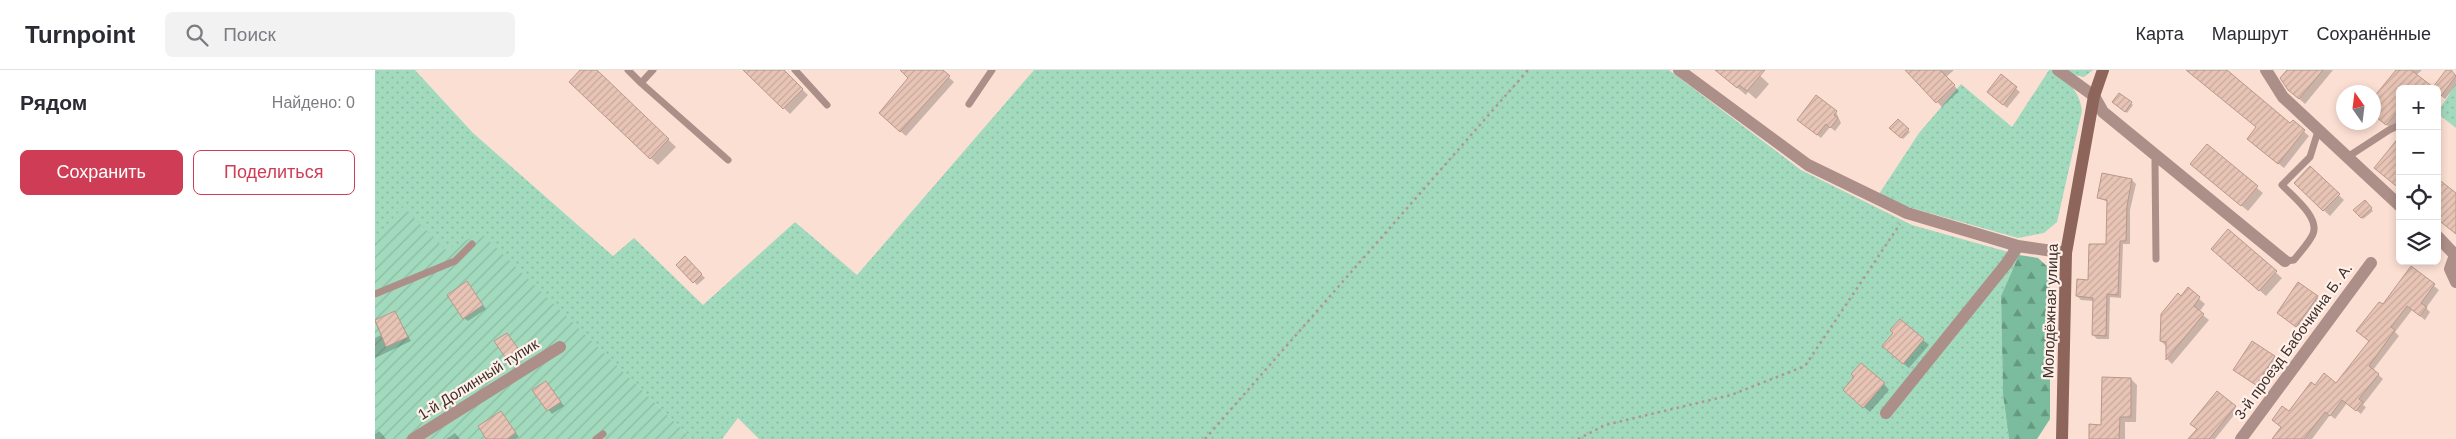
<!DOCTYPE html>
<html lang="ru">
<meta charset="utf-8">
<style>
:root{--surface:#fff;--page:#f2f2f3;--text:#2b2b33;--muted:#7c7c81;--line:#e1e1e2;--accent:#ce3d55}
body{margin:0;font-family:Helvetica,sans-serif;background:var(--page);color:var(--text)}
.controls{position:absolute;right:15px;top:15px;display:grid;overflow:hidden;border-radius:8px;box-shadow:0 2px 8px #0003}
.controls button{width:45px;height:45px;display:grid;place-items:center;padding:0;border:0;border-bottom:1px solid var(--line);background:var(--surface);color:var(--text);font:25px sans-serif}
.compass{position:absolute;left:1961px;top:15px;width:45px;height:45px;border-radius:50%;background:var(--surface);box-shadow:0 2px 8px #0003;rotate:346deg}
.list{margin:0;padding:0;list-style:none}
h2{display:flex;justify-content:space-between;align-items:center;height:65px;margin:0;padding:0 20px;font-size:21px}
h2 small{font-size:16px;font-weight:400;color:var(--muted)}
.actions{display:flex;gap:10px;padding:15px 20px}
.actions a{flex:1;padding:11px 0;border:1px solid var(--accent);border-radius:8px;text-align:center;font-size:18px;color:var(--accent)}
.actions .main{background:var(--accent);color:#fff}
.icon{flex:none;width:28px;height:28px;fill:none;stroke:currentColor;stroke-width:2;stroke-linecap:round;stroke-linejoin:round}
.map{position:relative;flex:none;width:2081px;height:369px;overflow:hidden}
header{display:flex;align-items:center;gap:30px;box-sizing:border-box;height:70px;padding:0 25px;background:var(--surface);border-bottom:1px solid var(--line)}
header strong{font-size:24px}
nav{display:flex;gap:28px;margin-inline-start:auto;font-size:18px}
.search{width:350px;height:45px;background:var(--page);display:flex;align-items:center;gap:12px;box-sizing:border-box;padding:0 18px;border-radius:8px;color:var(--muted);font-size:19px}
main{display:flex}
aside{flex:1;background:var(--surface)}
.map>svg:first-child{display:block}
.grass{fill:url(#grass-dots)}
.forest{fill:url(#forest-firs)}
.garden{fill:url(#garden-furrows)}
.shadow{fill:#0003}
.building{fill:url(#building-hatch);stroke:#b99889}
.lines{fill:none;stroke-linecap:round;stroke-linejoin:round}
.path{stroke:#af988f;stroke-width:2.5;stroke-dasharray:2.5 4;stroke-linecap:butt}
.lane{stroke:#ac8f88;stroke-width:7}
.street{stroke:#ac8f88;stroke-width:12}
.secondary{stroke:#8e655b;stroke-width:12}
.labels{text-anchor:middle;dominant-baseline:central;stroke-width:4.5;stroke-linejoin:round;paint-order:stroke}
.street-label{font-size:15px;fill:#3e302a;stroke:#fff0ea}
</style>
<header>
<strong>Turnpoint</strong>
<div class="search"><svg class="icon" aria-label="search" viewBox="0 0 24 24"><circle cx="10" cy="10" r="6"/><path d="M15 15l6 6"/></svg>Поиск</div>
<nav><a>Карта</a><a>Маршрут</a><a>Сохранённые</a></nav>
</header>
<main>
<aside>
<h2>Рядом<small>Найдено: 0</small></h2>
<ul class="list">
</ul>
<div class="actions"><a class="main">Сохранить</a><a>Поделиться</a></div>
</aside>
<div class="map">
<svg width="2081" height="369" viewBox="0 0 2081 369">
<defs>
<pattern id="grass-dots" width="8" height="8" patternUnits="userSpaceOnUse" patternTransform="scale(1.25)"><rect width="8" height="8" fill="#a2dabe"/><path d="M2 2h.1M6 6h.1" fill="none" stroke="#8dbba3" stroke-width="1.8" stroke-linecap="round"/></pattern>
<pattern id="forest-firs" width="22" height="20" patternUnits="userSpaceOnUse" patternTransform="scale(1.25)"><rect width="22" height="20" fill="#7abc9d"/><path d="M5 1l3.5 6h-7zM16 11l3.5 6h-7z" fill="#659980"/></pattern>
<pattern id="garden-furrows" width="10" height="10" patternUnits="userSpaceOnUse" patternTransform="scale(1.25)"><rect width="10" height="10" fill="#a2dabe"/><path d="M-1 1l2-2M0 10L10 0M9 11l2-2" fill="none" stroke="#8dbba3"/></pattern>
<pattern id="building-hatch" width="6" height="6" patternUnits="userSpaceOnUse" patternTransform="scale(1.25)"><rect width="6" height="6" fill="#e7c4b5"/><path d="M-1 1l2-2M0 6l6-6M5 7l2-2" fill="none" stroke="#c7a99c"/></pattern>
</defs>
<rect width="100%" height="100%" fill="#fcdfd3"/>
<path class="grass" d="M0,0H40L98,63L238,186L259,168L328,235L420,152L482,205L659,0H1294L1426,100L1537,155L1644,185L1626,226L1628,324L1634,369H384L363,348L347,369H317L178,234L71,180L3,167L0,169Z
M1674,0H1677C1692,12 1705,20 1707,41L1682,152L1669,163L1643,168L1533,137L1504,124L1544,63L1586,14L1637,57Z
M1693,0H1718L1709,7L1699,5Z
M2081,14V58L2062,43Z"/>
<path class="forest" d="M1644,185L1663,188L1675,199V349L1662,369H1634L1628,324L1626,226Z"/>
<path class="garden" d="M28,137L71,180L106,163L317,369H0V169Z"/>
<path class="shadow" d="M207,0H220L301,77L283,95L196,12Z
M370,0H407L433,25L415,44Z
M526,0H566L579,12L531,66L510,48L535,8Z
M1341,0H1379L1394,14L1381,29L1373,22L1371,25Z
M1541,0H1579L1571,7L1584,21L1567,37L1536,5Z
M1820,0H1849L1915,55L1918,52L1934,66L1909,98L1878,74L1883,58Z
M1913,0H1958L1930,34L1921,26Z
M2022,0H2047L2025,19V51L2018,60L2008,52L2007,40Z
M2072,0L2081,5V15L2070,29L2062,23Z
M1626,6L1645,22L1632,38L1617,25Z
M1745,24L1758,35L1752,43L1739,32Z
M1461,42L1466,53L1460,61L1455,57L1446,68L1427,53Z
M1523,51L1535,62L1528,69L1516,58Z
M1832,76L1888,123L1873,141L1823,100Z
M1935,98L1969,130L1955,146L1920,113Z
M1728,105L1757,110L1761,114L1755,140V174H1748L1746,228L1735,227L1734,269H1722L1718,265L1719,231L1706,230L1702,226L1715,212L1732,176L1733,132L1723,128Z
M1990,131L1998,141L1988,149L1980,140Z
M1853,161L1907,208L1891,226L1843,184Z
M310,188L330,208L322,215L303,195Z
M2036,198L2064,220L2051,238L2055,242L2050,250L2037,240L2020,262L2024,266L1998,300L2008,309L1988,335L1991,337L1986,344L1972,333L1960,349L1955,345L1937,369H1899L1907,358L1898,350L1914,343L1940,317L1961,314L1995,272L2008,236Z
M95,217L111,239L93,251L89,248Z
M1813,219L1830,234L1824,242L1834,250L1797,294L1792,289V277L1786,271L1806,227Z
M1942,227L1946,231L1926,259L1907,246Z
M20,242L36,271L0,288V268L6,265L0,252Z
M135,268L147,285L137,293L133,289Z
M1548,270L1554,275L1534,298L1514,282Z
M1899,287L1903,291L1885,318L1863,303Z
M1481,307L1509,314L1514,320L1495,342L1475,326Z
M1756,309L1762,315L1761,352H1750V369H1715L1727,356Z
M171,312L189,336L177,344L159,321Z
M1860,337L1863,340L1840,369H1815Z
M126,342L144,367L141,369H113Z
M4,361L8,365L11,369H0V364Z
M80,363L85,369H71Z"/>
<path class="building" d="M205,0H222L294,69L275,89L194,12Z
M368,0H409L428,19L408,39Z
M525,0H568L575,6L525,62L504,43L533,8Z
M1340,0H1390L1372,21L1364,15L1362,18Z
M1530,0H1565L1580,15L1561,33Z
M1811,0H1852L1915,53L1918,50L1930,60L1903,94L1872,69L1881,57Z
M1912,0H1948L1924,29L1913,20L1905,8Z
M2021,0H2036L2058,17L2071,0H2076L2081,6L2066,26L2062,23V19H2025V39L2011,55L2001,47L2006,40L1998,34V28Z
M1626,4L1642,17L1628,35L1612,22Z
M1744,23L1757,32L1750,42L1737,32Z
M1441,25L1462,41L1459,45L1463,48L1455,58L1451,54L1442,65L1422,50Z
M1523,49L1534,59L1526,68L1514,58Z
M2025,66V119L1999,98Z
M1832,74L1883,116L1866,136L1815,94Z
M1935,96L1965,124L1948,141L1919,113Z
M1727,103L1757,109L1752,136L1751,171H1745L1743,225L1732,224L1731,266L1717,265L1718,228L1701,226L1702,209L1713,210L1714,174H1731L1732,130L1722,128Z
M2062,108L2081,123V164L2062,149Z
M1990,130L1997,138L1986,148L1978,140Z
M1853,159L1902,201L1884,221L1836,179Z
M310,186L327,204L318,213L301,195Z
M2036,196L2060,214L2046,233L2052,237L2045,246L2032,236L2016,257L2020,260L1994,296L2004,304L1984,329L1988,332L1981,341L1967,330L1955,346L1950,342L1929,369H1897L1906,357L1897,350L1907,336L1914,341L1936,312L1940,315L1949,303L1961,313L1994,271L1981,261L2004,232L2008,234Z
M92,211L108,235L88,249L72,225Z
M1923,212L1943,226L1921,257L1902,243Z
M1813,217L1825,227L1819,236L1829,244L1791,290V272L1785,271L1786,244L1803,223L1806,226Z
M20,241L33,267L11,277L0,250Z
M1525,249L1549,269L1528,294L1507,276L1518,263L1515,260Z
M132,263L145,281L132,290L119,271Z
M1877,271L1900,286L1881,315L1858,300Z
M1486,293L1510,313L1488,338L1468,320L1479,307L1476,304Z
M1727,307L1756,308V347H1745L1744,369H1714V354L1726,355Z
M171,311L186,332L172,341L157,320Z
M1842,321L1861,336L1834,369H1813L1822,359L1815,354Z
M126,341L141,363L132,369H111L103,356Z"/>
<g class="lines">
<path class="path" d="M830,369L1153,0
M1203,369L1230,355L1356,325L1430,296L1525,154"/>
<path class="lane" d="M253,0L266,13L278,0
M420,0L452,35
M266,13L353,90
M594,34L617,0
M1974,86L2014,60L2025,55
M1781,189L1780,91L1782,85
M1910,191L1919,190C1925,182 1934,173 1938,164C1945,147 1917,126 1907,115L1935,87L1944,58
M0,224L80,191L97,174
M221,369L228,364"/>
<path class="street" d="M1304,0L1433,95L1532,143L1643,176L1691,183
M1683,0L1719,26L1728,42L1910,191
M1891,0L1908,27L2025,136
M2062,166L2080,185L2075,199L2081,212
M1511,343L1632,193L1643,176
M38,369L185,277
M1866,369L1996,193"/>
<path class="secondary" d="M1687,369L1691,183L1719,26L1728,0"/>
</g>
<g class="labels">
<g class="street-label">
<text transform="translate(1675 241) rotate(-88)">Молодёжная улица</text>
<text transform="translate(1918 271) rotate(-54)">3-й проезд Бабочкина Б. А.</text>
<text transform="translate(103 309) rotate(-32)">1-й Долинный тупик</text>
</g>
</g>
</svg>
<div class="controls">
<button>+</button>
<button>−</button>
<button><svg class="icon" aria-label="locate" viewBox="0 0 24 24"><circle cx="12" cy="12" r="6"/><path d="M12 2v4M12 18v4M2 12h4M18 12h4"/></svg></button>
<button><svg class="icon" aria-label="layers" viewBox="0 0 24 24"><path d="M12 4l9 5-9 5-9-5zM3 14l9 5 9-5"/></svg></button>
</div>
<svg class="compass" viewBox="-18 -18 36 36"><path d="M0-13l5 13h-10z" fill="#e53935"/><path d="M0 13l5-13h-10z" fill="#7c7c81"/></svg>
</div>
</main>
